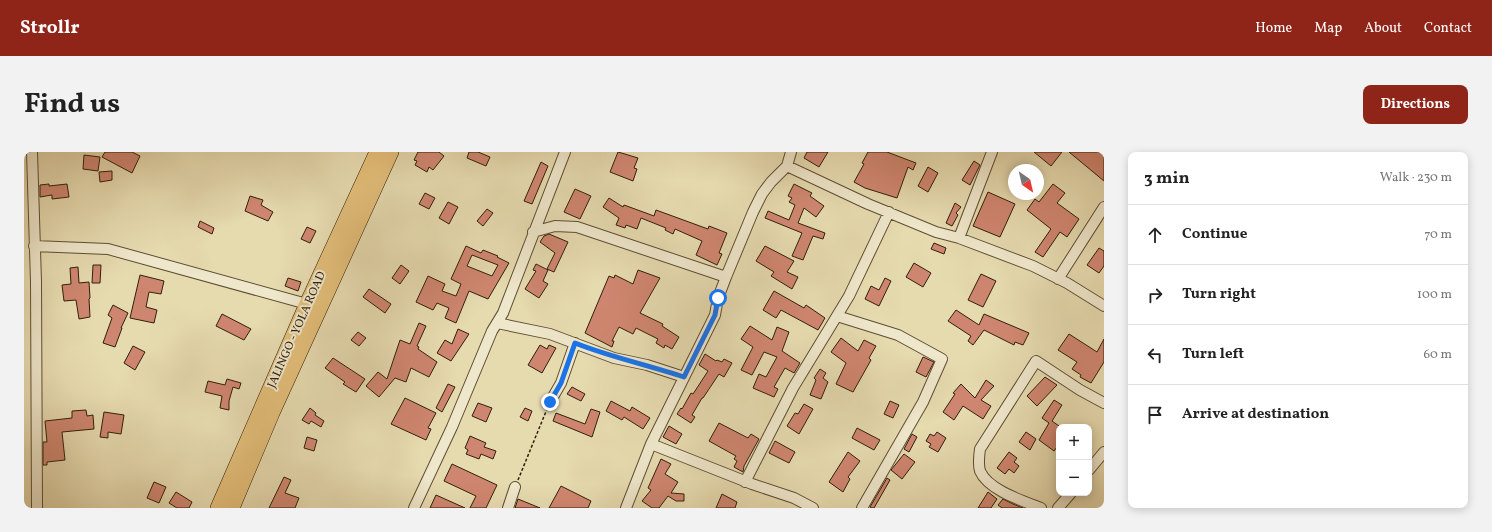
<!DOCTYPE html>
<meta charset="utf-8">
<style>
:root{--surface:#fff;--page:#f2f2f2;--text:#222;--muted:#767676;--line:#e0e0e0;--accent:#8f2418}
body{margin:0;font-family:Vollkorn,serif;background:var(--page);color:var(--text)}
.controls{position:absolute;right:12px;bottom:12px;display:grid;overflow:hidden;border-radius:8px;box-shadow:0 2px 10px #0003}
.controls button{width:36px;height:36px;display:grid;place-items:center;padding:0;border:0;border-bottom:1px solid var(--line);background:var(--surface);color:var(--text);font:20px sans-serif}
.compass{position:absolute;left:984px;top:12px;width:36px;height:36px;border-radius:50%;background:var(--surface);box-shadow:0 2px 10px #0003;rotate:146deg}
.stop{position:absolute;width:12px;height:12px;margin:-9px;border:3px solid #1a73e8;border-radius:50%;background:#fff}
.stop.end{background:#1a73e8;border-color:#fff;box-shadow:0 1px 4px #0008}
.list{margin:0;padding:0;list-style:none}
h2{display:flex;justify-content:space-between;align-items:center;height:52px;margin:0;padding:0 16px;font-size:17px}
h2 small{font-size:13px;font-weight:400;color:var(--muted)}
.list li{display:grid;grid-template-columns:26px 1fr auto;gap:12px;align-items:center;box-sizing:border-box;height:60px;padding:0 16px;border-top:1px solid var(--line)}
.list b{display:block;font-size:15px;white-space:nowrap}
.list em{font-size:13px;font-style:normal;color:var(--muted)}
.icon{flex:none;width:22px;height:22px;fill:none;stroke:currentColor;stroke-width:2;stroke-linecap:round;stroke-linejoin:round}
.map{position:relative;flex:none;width:1080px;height:356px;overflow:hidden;border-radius:8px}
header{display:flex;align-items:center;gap:24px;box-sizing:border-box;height:56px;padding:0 20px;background:var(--accent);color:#fff}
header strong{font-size:19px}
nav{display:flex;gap:22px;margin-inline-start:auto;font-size:14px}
.intro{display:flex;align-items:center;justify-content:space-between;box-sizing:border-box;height:96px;padding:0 24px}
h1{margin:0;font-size:28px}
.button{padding:10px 18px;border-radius:8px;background:var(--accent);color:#fff;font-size:14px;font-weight:700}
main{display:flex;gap:24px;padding:0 24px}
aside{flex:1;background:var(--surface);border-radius:8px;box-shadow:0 2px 10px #0003}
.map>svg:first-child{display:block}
.building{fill:#cf8670;stroke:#301f0a;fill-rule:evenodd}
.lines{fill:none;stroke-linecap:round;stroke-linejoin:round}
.minor-casing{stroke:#5e4e33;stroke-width:12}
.highway-casing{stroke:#301f0a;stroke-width:16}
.path{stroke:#301f0a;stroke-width:1.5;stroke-dasharray:3 2;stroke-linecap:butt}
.minor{stroke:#efe7cb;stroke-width:10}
.highway{stroke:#e3bd78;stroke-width:15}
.route{stroke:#1a73e8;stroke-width:5}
.labels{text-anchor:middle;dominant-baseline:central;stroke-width:4;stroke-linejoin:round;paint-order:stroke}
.street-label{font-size:12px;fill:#301f0a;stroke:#efe7cb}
</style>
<header>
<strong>Strollr</strong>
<nav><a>Home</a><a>Map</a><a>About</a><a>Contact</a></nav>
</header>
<div class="intro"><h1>Find us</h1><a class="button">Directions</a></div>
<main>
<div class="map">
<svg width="1080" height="356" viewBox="0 0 1080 356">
<rect width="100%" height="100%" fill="#e6daaf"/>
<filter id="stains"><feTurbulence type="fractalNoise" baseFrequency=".005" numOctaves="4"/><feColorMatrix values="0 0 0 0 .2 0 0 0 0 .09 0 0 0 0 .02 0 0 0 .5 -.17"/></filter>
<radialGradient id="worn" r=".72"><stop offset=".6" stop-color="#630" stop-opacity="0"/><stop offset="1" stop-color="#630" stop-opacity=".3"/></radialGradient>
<path class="building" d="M81,0H108L116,4L108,21L78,5Z
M394,0H415L420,4L409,18L405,15L403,20L391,13L393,9L390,8Z
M445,0H454L466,5L462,14L443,6Z
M594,0L614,6L610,16L613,17L609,29L586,20Z
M783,0H804L795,15L780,6Z
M844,0H863L892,11L889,18L884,15L873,46L841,36L830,30L840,12L838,11Z
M1010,0H1038L1027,14Z
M1045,0H1077L1080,2V29Z
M60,3L76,5L74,19L59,17Z
M950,9L956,13L946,33L938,28Z
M517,10L524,14L508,52L500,49Z
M904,15L914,21L904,40L894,34Z
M88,19V28L76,30L75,20Z
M25,32V34L43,32L45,45L28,47V43L16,45V33Z
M770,32L788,41L786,44L800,54L792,65L780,56L774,71L801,81L799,87L789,84L779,108L768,104L778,81L741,66L744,59L765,68L771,53L765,50L768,46L764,44Z
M1029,32L1041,41L1033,51L1055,67L1043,85L1036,80L1019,105L1011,100L1027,77L1003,58L1011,47L1015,50Z
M551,37L567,44L556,67L540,60Z
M964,40L991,52L976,85L949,74Z
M401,41L411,46L405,57L395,52Z
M226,44L239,48L237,53L249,60L244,69L221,59Z
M585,46L599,55L600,53L630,64L632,58L684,77L685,74L703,81L695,101L698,102L693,113L672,103L678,89L651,77L649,82L641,78L642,76L617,66L613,77L602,73L601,76L592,73L595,66L579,55Z
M424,50L434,55L425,72L415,66Z
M931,51L937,55L932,61L934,63L928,74L922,71Z
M463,57L469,61L459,74L453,69Z
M176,69L190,76L188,82L174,75Z
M283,75L292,79L286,91L277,87Z
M525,82L544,90L530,120L523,117L531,101L516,90L520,84Z
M910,91L922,96L920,102L907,97Z
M442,94L457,101L459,98L474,104L473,105L485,111L464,147L445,139L432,171L421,166L425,156L413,151L409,158L392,150L404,124L421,132L418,139L432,144L437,132L427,127ZM448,103L474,113L468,124L443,114Z
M741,94L770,109L763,120L774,125L768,137L747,124L750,120L732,109Z
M1075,96L1080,99V114L1075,121L1063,113Z
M890,111L907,121L899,135L882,125Z
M512,112L524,118L519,129L524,132L515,146L501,137L512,119L509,118Z
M69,113H77L76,131H68Z
M377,113L385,119L376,132L368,126Z
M54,115L55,131L65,130L66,146L65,147L66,165L55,167L52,148L40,149L38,133L47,132L46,116Z
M614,118L636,126L616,161L639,172L638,174L655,185L648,197L641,193L640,196L632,191L634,187L612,176L609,182L595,175L588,189H590L588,195L561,181L585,124L590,126L591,123L609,132Z
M957,122L972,129L959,155L944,148Z
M116,123L140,129L137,142L125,140L122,155L133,158L130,171L106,166Z
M264,126L277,130L274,139L261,134Z
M861,126L867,129L855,154L841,147L847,134L855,138Z
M345,137L367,152L361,161L339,145Z
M750,139L780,156L782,153L801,166L794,178L757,158L752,166L739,158Z
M89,153L104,161L97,176H98L91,195L79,191L88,166L84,163Z
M932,158L955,173L960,162L1005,181L999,193L991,190L990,193L960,178L949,193L944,189L947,184L924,169Z
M198,162L227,177L220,188L192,174Z
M395,171L402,174L393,194L395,195L394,197L413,210L405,225L387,216L382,230L371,226L355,245L342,234L354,220L363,227L376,188L386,192Z
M726,174L748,188L753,175L765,180L758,199L776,211L770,221L761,216L750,235L754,237L750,245L729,236L735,222L742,225L753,205L740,200L728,223L717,218L729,195L717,187Z
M434,177L445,182L427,209L413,201L421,188L428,192Z
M334,180L342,186L335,194L327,188Z
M1045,182L1073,200L1080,187V210L1067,231L1056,225L1057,223L1048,217L1053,210L1034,198Z
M817,186L834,199L840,188L852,194L845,206L847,208L829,240L812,232L822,211L807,200Z
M516,193L523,197L525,193L532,196L518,221L504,213Z
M109,194L121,200L111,218L100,211Z
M681,202L692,209L693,208L698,210L700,207L708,211L700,225L695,222L679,246H678L668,263L671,265L667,271L653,262L657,256L658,257L667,241L669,242L684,219L675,213Z
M899,205L910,210L902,225L892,220Z
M309,206L341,227L332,240L319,232L321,230L301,216Z
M796,217L802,221L799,226L804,230L797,247L786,243L792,228L790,226Z
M1021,225L1033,233L1013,254L1003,244Z
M203,227L217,231L215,237L209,235L205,249V258L196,256L198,244L181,240L184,229L201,233Z
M962,228L970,234L957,248L967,254L959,267L939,254L930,268L919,260L931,242L929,241L937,232L951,246Z
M424,232L431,235L418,260L412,256Z
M548,235L561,242L557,249L543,242Z
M381,246L412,261L404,276L407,277L402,288L367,272Z
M1030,248L1038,253L1028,269L1035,274V292L1030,299L1015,288L1025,271L1018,266Z
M587,249L606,259L608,255L626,266L619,277L600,265L598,268L582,259Z
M866,249L875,253L869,266L860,262Z
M454,251L468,256L462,270L448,264Z
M780,252L789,257L775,282L763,274L771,261L774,262Z
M286,256L292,261L291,263L300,269L297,275L287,269L285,272L278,268Z
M501,256L508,259L504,269L496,265Z
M567,257L576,260L568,285L529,269L532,261L561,272Z
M62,258L63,264L69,263L70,277L38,280L41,308L23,310V313H19V290H23L21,269L48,266V259Z
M80,260L100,263L97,282L84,280V286L76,285Z
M695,271L724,286L727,282L735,287L720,314L719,320L710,315L713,309L710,307L712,304L685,289Z
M645,274L658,282L652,292L639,285Z
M833,276L856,288L850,298L828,286Z
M913,280L922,286L914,300L905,295L907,292L902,289L906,282L910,284Z
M1002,280L1012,287L1006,298L995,290Z
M888,282L893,285L885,300L880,297Z
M446,284L462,291L460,295L472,299L469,307L457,302L455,307L442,302L444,298L441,296Z
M283,285L293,288L290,299L280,296Z
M751,289L771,300L765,311L745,301Z
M824,300L836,309L824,325L826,327L819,340L805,330Z
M985,300L993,306L990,310L995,314L990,321L985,317L981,322L973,316Z
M880,302L891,310L878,327L867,318Z
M637,307L647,312L641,322L654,330L647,341L660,342V349H652L644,344L635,356H628L618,349L627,338L624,336Z
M428,312L473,333L462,356H446L452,344L420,329Z
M260,325L267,328L261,341L275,346L271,356H245Z
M863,326L866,328L850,356H848L846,355Z
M130,330L142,335L135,351L123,346Z
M537,334L567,349L564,356H525Z
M152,340L168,350L165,356H153L145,351Z
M964,340L973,347L967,356H954Z
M698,342L713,350L711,356H692Z
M412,343L441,356H406Z
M494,347L516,356H491Z
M979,347L989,352L999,356H978L974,353Z"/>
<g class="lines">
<defs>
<path id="minor" d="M8,0L12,130L13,356
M763,14L844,52L912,80L935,86L1009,114L1043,131L1080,154
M509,80L531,74L553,75L702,125
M935,86L968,0
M10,94L84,97L283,152
M1034,127L1080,55
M813,164L874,183L918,207L899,250L838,356
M473,171L526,182L590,206L623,213L660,225
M526,250L537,231L551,191
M627,292L728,332L770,346L789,356
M1065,318L1080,300
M721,330L769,236L825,144L865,60
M390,356L428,275L468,179L479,161L541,0
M484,356L491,335
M602,356L627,292L691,163L694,146L702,125L729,60L738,42L747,30L763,14L767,0
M1017,356C999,349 964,338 956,319C954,312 955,304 956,297L1012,209L1056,238L1080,251
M1034,356L1047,341"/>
<path id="highway" d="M194,356L283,152L353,0
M208,356L248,261L367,0"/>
</defs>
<use href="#minor" class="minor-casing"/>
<use href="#highway" class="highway-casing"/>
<path class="path" d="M494,328L523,257"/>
<use href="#minor" class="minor"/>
<use href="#highway" class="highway"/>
</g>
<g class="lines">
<path class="route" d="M526,250L537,231L551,191C586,205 624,213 660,225L691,163L694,146"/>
</g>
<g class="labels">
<g class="street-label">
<text transform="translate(273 178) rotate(-66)">JALINGO - YOLA ROAD</text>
</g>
</g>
<rect width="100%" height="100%" filter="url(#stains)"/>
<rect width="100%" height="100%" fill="url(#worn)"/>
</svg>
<div class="controls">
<button>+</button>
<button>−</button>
</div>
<svg class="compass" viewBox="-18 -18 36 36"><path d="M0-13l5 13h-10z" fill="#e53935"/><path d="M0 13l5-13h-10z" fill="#767676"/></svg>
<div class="stop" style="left:694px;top:146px"></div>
<div class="stop end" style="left:526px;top:250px"></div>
</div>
<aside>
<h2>3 min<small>Walk · 230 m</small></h2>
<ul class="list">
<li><svg class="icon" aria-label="ahead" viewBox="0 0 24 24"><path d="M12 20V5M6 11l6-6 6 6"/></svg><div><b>Continue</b></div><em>70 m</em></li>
<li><svg class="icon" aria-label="right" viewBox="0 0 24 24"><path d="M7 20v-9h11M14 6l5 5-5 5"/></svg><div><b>Turn right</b></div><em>100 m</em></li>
<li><svg class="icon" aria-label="left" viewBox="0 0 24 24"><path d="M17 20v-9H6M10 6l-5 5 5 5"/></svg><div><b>Turn left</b></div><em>60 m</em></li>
<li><svg class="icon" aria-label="arrive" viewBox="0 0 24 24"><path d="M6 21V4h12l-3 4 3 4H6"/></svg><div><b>Arrive at destination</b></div></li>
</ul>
</aside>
</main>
